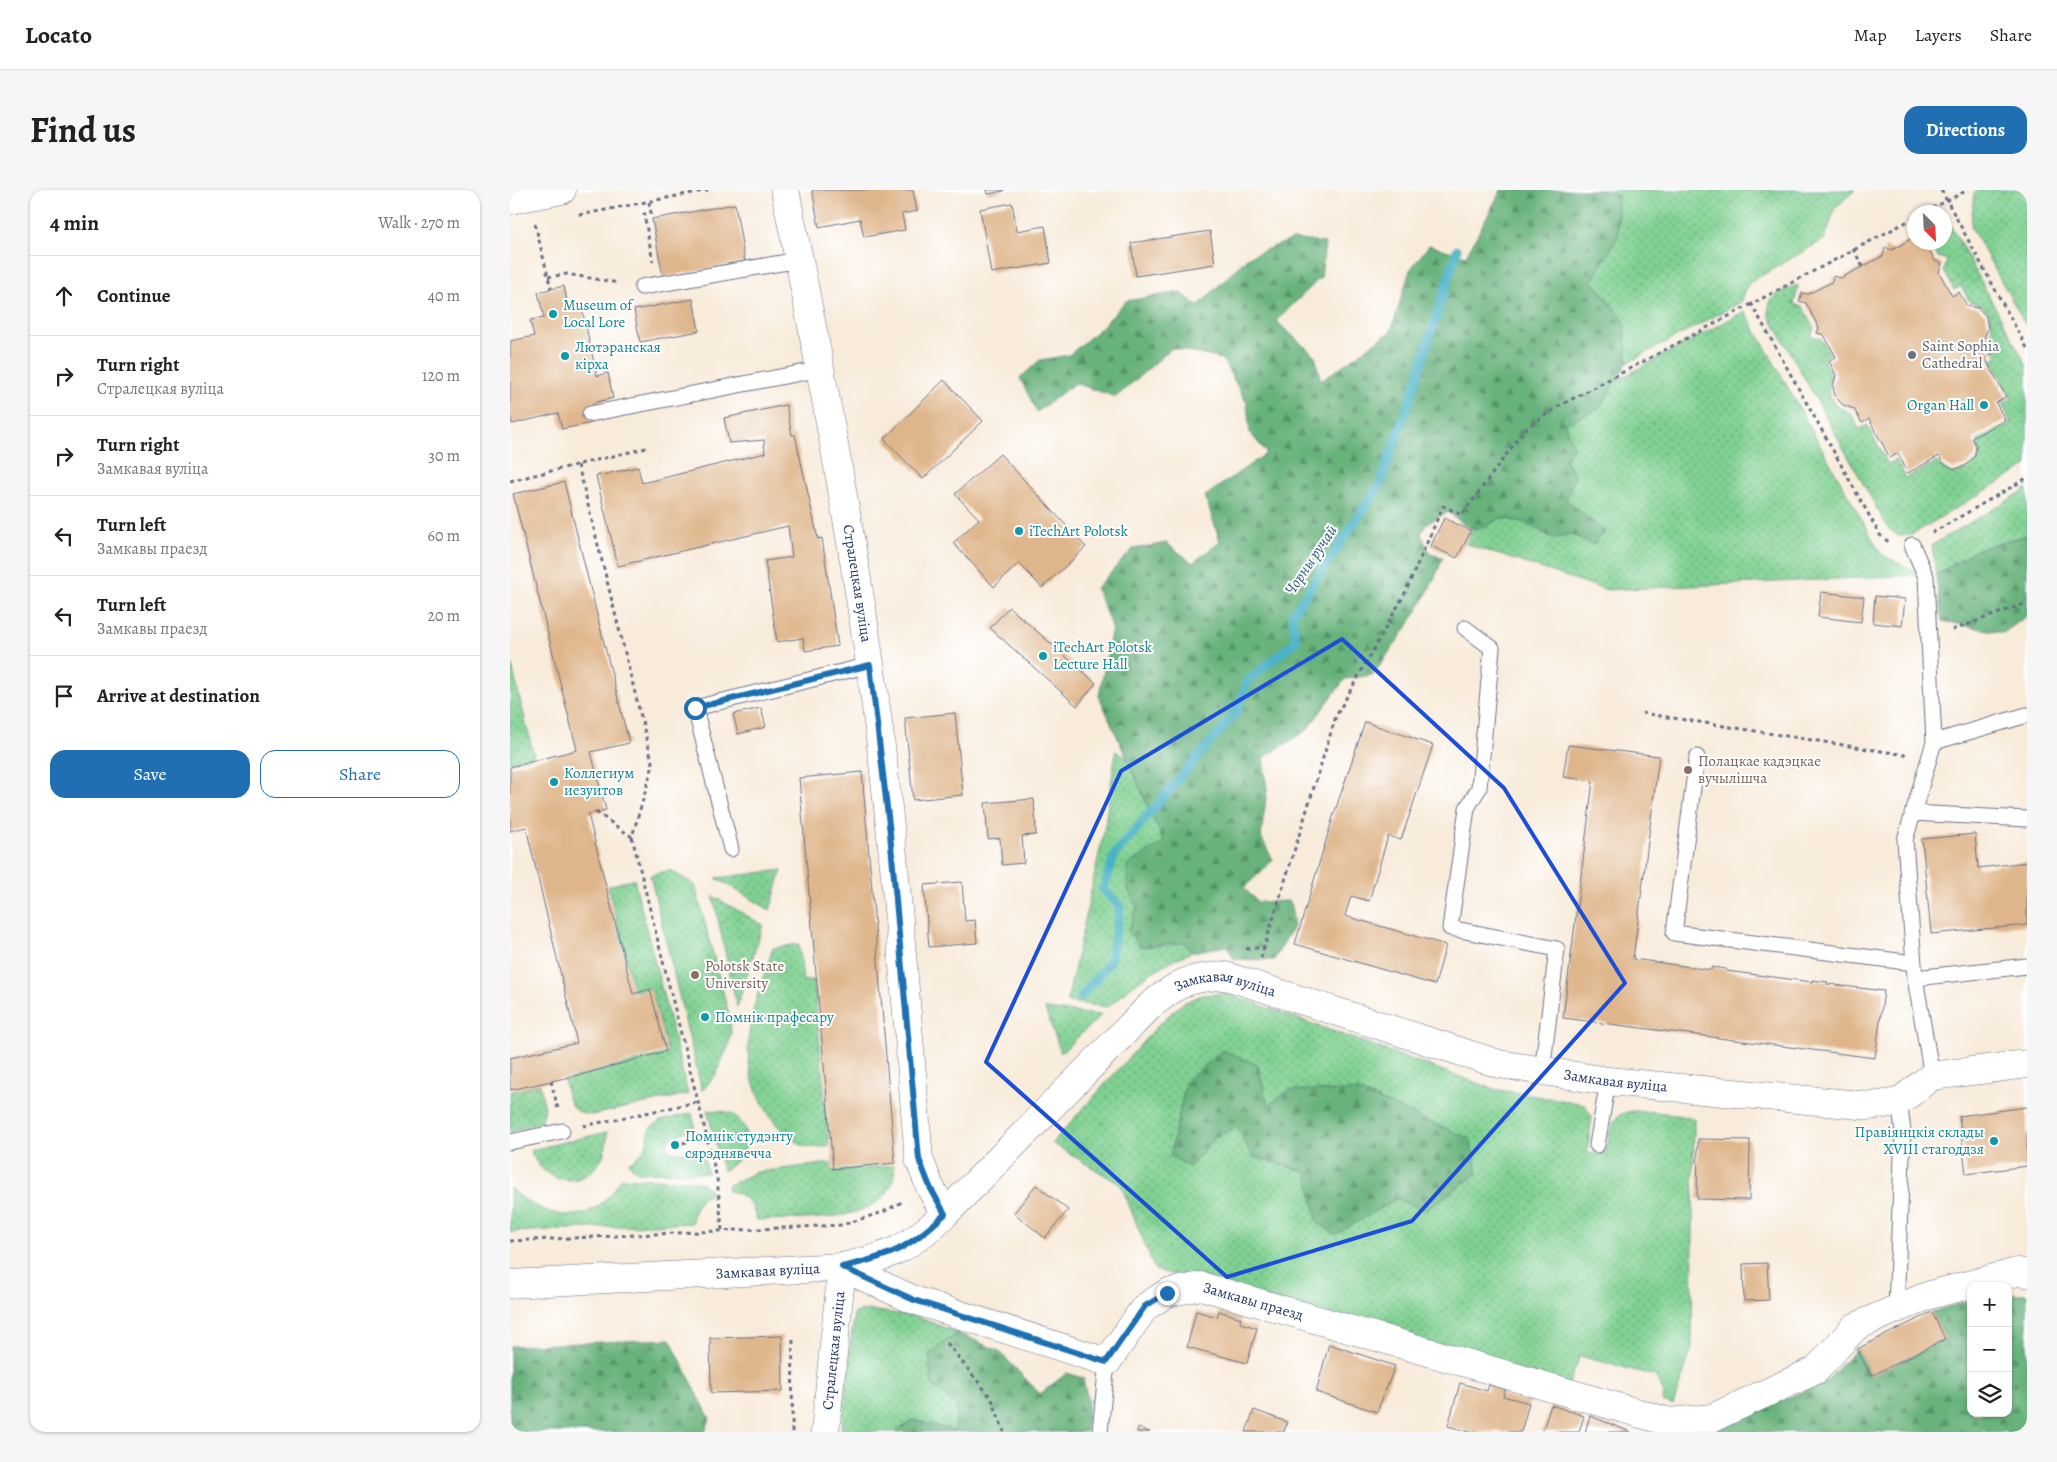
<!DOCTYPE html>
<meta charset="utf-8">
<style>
:root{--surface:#fff;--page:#f6f6f6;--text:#202124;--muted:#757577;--line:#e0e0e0;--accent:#1f6fb2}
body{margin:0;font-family:Alegreya,serif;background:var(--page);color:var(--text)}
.controls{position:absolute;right:15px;bottom:15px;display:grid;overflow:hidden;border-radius:10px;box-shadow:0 1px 4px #0004}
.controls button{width:45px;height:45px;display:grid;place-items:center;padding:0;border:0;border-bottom:1px solid var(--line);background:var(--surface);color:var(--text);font:25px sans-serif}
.compass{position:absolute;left:1397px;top:15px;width:45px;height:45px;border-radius:50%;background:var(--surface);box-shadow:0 1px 4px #0004;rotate:156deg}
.stop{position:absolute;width:15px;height:15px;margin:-11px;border:4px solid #1f6fb2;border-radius:50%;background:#fff}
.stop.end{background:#1f6fb2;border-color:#fff;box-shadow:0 1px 5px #0008}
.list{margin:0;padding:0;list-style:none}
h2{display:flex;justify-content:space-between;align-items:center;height:65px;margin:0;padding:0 20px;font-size:21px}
h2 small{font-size:16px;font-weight:400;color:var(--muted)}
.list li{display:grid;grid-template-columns:32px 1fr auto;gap:15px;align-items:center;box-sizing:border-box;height:80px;padding:0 20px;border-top:1px solid var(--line)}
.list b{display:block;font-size:19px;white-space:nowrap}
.list p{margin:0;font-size:16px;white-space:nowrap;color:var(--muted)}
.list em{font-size:16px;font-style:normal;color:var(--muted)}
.actions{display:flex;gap:10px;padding:15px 20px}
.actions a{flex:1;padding:11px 0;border:1px solid var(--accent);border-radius:15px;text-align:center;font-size:18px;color:var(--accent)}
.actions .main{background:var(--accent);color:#fff}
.icon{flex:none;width:28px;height:28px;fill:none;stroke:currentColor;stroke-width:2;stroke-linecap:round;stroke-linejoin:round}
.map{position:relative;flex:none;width:1517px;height:1242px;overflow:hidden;border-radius:15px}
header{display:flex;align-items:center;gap:30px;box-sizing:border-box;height:70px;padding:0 25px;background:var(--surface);border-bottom:1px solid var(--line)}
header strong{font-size:24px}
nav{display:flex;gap:28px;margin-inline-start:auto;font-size:18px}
.intro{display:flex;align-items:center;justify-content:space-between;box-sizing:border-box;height:120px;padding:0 30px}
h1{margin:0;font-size:35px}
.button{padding:12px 22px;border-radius:15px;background:var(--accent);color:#fff;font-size:18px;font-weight:700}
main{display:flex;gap:30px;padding:0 30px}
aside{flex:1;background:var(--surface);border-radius:15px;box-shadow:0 1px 4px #0004}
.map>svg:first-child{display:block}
.grass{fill:url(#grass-dots);stroke:#4d8078}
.forest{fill:url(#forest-firs);stroke:#41706c}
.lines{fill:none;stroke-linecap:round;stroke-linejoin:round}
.stream{stroke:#48b2c6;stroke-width:9}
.building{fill:#dfb68b}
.lane-casing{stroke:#687189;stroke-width:17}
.street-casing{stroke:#687189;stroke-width:29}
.path{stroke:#687189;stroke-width:3;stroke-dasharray:4 4;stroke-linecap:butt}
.lane{stroke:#fff;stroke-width:15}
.street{stroke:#fff;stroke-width:28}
.route{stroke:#1f6fb2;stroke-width:6}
.marked{fill:none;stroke:#1d4ed8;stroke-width:4;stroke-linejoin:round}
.culture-dot{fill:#0f9aa8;stroke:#fff;stroke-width:2}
.worship-dot{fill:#6b7280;stroke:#fff;stroke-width:2}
.education-dot{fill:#8d6e63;stroke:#fff;stroke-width:2}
.labels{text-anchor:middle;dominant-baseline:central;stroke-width:4;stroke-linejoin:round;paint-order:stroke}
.culture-label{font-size:15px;fill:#0d838f;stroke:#fff;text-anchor:start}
.worship-label{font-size:15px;fill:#5b616d;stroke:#fff;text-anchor:start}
.street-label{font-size:15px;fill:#1b2f5e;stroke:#fff}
.education-label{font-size:15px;fill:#785e54;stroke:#fff;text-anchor:start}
.water-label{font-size:16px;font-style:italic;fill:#2b5d82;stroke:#fff}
</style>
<header>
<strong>Locato</strong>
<nav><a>Map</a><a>Layers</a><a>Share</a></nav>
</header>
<div class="intro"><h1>Find us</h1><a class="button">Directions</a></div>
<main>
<aside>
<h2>4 min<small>Walk · 270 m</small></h2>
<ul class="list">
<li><svg class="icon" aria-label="ahead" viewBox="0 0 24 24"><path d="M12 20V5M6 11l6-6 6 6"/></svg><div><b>Continue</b></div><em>40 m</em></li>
<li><svg class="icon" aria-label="right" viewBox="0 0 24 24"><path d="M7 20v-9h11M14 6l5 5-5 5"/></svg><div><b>Turn right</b><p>Стралецкая вуліца</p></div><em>120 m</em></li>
<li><svg class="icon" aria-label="right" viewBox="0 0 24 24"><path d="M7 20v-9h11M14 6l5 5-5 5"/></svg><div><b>Turn right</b><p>Замкавая вуліца</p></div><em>30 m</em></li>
<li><svg class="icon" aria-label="left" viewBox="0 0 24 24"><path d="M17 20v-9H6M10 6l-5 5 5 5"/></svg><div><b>Turn left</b><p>Замкавы праезд</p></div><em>60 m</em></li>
<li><svg class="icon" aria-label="left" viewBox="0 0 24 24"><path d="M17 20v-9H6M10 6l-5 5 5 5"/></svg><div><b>Turn left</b><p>Замкавы праезд</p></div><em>20 m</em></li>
<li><svg class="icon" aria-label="arrive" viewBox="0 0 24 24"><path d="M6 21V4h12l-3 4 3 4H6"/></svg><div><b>Arrive at destination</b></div></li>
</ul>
<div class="actions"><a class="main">Save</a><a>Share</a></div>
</aside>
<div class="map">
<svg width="1517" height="1242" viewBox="0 0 1517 1242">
<defs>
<pattern id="grass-dots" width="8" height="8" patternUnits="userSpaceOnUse" patternTransform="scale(1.25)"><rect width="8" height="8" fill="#7fd091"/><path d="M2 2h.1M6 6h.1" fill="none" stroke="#67a97a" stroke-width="1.8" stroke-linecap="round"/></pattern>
<pattern id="forest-firs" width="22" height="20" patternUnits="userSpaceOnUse" patternTransform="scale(1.25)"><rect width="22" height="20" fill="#67b27b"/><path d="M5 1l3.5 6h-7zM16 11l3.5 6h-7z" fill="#549168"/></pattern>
</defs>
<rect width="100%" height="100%" fill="#fff"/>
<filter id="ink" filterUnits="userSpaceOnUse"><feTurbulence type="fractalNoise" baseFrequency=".02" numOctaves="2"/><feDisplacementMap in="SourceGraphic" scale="10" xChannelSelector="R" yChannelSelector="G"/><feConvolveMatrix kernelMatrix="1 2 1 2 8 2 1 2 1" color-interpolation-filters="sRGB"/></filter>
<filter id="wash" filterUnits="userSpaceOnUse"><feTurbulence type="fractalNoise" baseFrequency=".0096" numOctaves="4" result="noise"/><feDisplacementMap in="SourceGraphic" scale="20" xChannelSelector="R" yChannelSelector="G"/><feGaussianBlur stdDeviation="1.12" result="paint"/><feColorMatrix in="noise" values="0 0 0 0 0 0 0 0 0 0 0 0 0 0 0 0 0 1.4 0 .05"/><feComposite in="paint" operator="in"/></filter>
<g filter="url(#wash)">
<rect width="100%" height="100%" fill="#f8ebda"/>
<path class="grass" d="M1088,0H1345L1325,18L1315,49L1239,93L1231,112L1117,173L1114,131L1082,90L1108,47V5Z
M1469,0H1517V137L1461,37L1464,3Z
M1435,31L1441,36L1517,176V276L1401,345H1387L1378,338L1259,125C1256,105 1271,102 1287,95L1288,98L1284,114L1293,117L1304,138L1301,146L1311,149L1320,165L1313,169L1321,186C1314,204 1323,217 1341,223L1349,239L1357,235L1378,274L1386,270L1396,288L1427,272L1430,276L1443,284L1457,280L1470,268L1468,250L1501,233L1492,214L1502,208L1481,170L1488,166L1479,149C1486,131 1480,115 1460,112L1451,96L1444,100L1434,81L1437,70L1428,67L1420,53L1434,52Z
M1235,121L1371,364L1412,385L1097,400L956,354L963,339L952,334L1019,243L1052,220Z
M1517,299V345L1466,360L1426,385L1422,355Z
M0,468L24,566L0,572Z
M606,561L617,569L654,652L617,697L627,717L630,757L675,753L682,762C646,777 626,791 598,817L557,812L594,641Z
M160,680L185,695L220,829L221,843L219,855L205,886L192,901L140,685Z
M272,680L260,720L206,688Z
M124,689L178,904L82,925C58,922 58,910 54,890L158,863L141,798L124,802L98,696Z
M203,706L253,735L227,817Z
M289,754L293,791L304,790L319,956C294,960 290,956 272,940C263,932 258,923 252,912C223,860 246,810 263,758Z
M716,803L984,899L1074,914L1082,927L1077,962L1095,964C1098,954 1099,939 1105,930C1115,912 1166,926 1184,928L1182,1158L1163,1215L1152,1212L1154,1203L1145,1186L1070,1166L1059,1194L815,1123L645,1080L611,995L542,953L651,832L673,813L692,805Z
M535,819L590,825H591L551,863Z
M30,894L35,920L31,932L0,942V902Z
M197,920C206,921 217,920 225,926C248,945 234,970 213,981Z
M182,923L185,936L159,950L157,954L159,960L163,962H192L198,983L127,982L118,973C133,965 138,957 139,939L150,931Z
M97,942C99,993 40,1010 20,960Z
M321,973L322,981L384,975C390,1037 287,1028 247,1030C243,1014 235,1004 218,1001L217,996L246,982Z
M111,988L177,990L193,993L203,1003C188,1008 184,1018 182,1033L0,1042V998C40,1032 83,1040 111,988Z
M358,1120L405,1126L448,1143L419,1164L422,1195L447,1216L445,1241L403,1230L386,1242H331L344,1123Z"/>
<path class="forest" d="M991,0H1088L1108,5V47L1082,90L1114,131L1117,173L1089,219L1054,234L1064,256L1055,270L1066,285L1056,310L1096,342L1083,355L1061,344L1043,348L1013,332L990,328C965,345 960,339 938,322L916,334L911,344L920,364L933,367C918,411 890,447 863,485L835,489L796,541L753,568L757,600L751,647L763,670L734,698L748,712L780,711L784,735L764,770L724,769L717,756L682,762L674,753L630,757L618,742L627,717L617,697V675L654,652L589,506L602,438L586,398L623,359L656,353L683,373L710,351L695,306L757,263L740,243L737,213L712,169L662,158L606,207L565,193L527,222L510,188L530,170L559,165L591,138L616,111L670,102L688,116L738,67L783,49L815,53L811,87L766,131L805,166L811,191L881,141L900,80L919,55L956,66Z
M1517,345V426L1493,443L1432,431L1426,385L1466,360Z
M713,860L748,875L758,916L779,900L849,901L960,949L968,983L916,1020L886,1009L825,1045L807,1032L797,982L743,967L727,938L705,947L680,977L660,966L676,891Z
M1498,1104H1517V1242H1203L1317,1190L1347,1159L1361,1186L1435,1149L1422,1122L1461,1110V1223H1498Z
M448,1143L489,1161L530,1204L557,1183L573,1188L578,1212L576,1242H386L403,1230L445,1241L447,1216L422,1195L419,1164Z
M160,1149L200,1229L195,1242H0V1156Z"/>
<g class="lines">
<path class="stream" d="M571,807L600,772L610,717L593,699L605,664L727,521L738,490L786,451L782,425L869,296L902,204L947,60"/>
</g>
<g id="blocks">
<path class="building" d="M302,0H403L407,21L392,24L395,40L354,47L350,29L309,37Z
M477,0H494V1L478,4Z
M502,13L507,41L535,36L541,73L481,83L470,19Z
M225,14L235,72L153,87L142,29Z
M700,41L705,74L626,86L621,53Z
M1404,47V52H1415L1425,71L1432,73L1429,82L1442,106L1449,102L1457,116L1468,118L1476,126L1478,138L1474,149L1482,164L1475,168L1496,207L1486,213L1495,230L1462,248L1466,256L1465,266L1455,276L1444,279L1433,273L1429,266L1398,283L1388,263L1380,268L1359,229L1352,233L1344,219L1333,215L1325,207L1323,196L1326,185L1319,171L1326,167L1314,145L1307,143L1309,138L1296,113L1289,111L1292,103L1298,104L1322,92L1323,86L1331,88L1373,66L1375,57L1382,60Z
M54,96L59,122L72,119L87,186L98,183L103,208L83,213L84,215L78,217L82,233L52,239L48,223L2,234L0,223V151L24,146L20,130L34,128L28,102Z
M183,109L189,141L130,152L124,120Z
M434,190L473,231L413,289L374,249Z
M276,215L282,245H285L308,349L312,348L328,456L295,461L293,448L267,452L255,371L282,367L278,336L108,376L86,286L128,277L132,293L255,263L254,250L219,253L214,228Z
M490,264L576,357L532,398L509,373L484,397L443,353L469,329L445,304Z
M54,292L119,553L81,562L96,620L78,624L123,804L140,799L156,861L74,884L0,900V868L67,853L16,637L0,641V577L67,560L3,304Z
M934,328L961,341L947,368L921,356Z
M1311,402L1354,407L1351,432L1308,427Z
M1365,406L1395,409L1392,436L1363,433Z
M499,417L586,493L567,516L480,438Z
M251,518L256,537L228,544L223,524Z
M445,523L453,605L403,610L395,528Z
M855,532L923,555L891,650L878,646L859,711L841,706L835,726L936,755L925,795L785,754L823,627Z
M1058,555L1149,566L1123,769L1201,780L1202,777L1216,779V781L1302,792V790L1318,792L1317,794L1374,801L1365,868L1053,828L1083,591L1053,587Z
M352,582L385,973L323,979L289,588Z
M524,609L526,645L512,646L514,673L492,675L490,648L478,649L475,613Z
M1465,644L1468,678L1517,672V735L1421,744L1412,649Z
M452,692L455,731L465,730L467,753L419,757L414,695Z
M1517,917V976L1456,984L1449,926Z
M1188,949L1240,950L1239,1010L1187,1009Z
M526,995L558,1020L535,1048L504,1023Z
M1257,1073L1259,1110L1234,1111L1233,1074Z
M686,1121L707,1127L709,1121L731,1128L730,1133L747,1138L737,1173L677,1157Z
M1422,1122L1435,1149L1361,1186L1347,1159Z
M272,1146L273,1201L201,1203L200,1148Z
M819,1154L885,1176L867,1222L806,1202Z
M950,1193L977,1201L979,1195L995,1199L993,1206L1019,1213L1011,1242H960L938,1236Z
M1041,1215L1074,1226L1069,1242H1032Z
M744,1220L777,1232L774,1242H736Z
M1080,1226L1121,1242H1075Z
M628,1238L640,1242H627Z"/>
</g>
</g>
<g filter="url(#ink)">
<use href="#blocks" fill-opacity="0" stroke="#687189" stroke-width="1"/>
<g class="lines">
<defs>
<path id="lane" d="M132,97L289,70
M80,224L311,179
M1402,355L1416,387L1424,552L1395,650L1405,788L1422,886
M955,438L982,458L969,598L957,618L940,738L1047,759L1032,882
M1424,552L1517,525
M1187,567L1164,743L1404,773
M1402,623L1517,629
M221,659L185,518L360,475
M1405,788L1517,776
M0,952L52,941
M1087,955L1098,891
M1386,1119L1393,941L1389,912
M590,1242L597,1172"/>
<g id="street">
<path id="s1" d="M275,0C307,157 337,316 360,474C384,638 395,804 409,969L420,997L435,1024"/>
<path d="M0,10L52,0"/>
<path id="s2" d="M332,1077L404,1110L597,1172L635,1117L657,1103L691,1096L1159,1232L1202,1228L1306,1180L1345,1137L1386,1119L1420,1105L1507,1082L1517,1083"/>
<path id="s3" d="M0,1094L332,1077C381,1066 398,1059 435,1024L641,815C670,792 679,787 716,786L989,874L1098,891L1360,916L1389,912L1422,886L1517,874"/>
<path id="s4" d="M315,1242L332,1077"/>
</g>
</defs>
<use href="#lane" class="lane-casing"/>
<use href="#street" class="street-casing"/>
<path class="path" d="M1431,0L1517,158
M139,12L141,23L134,24L143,72
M1415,22L1458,0
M69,25L198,0
M25,34L41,99
M1343,59L1353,77
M38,87L56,84L109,93
M1241,113L1370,345L1380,353
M68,275L143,575L122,647L207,988L212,1040
M0,291L136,258
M1422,343L1517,288
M1442,440L1517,413
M1132,523L1396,565
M86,622L122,647
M736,759L755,757
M751,768L826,526L894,405L933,316L952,325L1015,239L1049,216L1404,28
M41,891L48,919
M73,936L188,912
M165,955L197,947
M0,1051L332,1035L373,1022L394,1011
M437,1153L482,1209L494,1242
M282,1242L283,1146"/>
<use href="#lane" class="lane"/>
<use href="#street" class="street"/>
</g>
</g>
<g class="lines" filter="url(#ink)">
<path class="route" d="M185,518L360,475L380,643L409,969L420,997L435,1024C398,1059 381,1066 332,1077L404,1110L596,1172L635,1116L657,1103"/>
</g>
<path class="marked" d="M832,449L994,598L1115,793L902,1031L717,1087L476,872L611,581Z"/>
<g class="culture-dot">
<circle cx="43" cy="124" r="5"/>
<circle cx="55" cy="166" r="5"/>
<circle cx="1474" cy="215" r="5"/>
<circle cx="509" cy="341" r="5"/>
<circle cx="533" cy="466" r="5"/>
<circle cx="44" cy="592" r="5"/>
<circle cx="195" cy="827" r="5"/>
<circle cx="1484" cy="951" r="5"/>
<circle cx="165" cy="955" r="5"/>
</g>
<circle class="worship-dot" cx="1402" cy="165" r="5"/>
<g class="education-dot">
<circle cx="1178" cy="580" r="5"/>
<circle cx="185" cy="785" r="5"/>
</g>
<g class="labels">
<g class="culture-label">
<text x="53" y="115">Museum of<tspan x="53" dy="17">Local Lore</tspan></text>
<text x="65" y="157">Лютэранская<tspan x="65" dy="17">кірха</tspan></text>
<text x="1464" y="215" text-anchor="end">Organ Hall</text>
<text x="519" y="341">iTechArt Polotsk</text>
<text x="543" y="457">iTechArt Polotsk<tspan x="543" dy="17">Lecture Hall</tspan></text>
<text x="54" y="583">Коллегиум<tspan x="54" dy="17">иезуитов</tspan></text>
<text x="205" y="827">Помнік прафесару</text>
<text x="1474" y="942" text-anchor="end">Правіянцкія склады<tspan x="1474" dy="17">XVIII стагоддзя</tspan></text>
<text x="175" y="946">Помнік студэнту<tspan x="175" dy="17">сярэднявечча</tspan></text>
</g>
<g class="worship-label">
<text x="1412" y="156">Saint Sophia<tspan x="1412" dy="17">Cathedral</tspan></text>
</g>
<g class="street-label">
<text stroke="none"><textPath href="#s1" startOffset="400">Стралецкая вуліца</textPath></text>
<text stroke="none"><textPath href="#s3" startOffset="826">Замкавая вуліца</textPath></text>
<text stroke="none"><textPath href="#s3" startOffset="1231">Замкавая вуліца</textPath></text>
<text stroke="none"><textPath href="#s3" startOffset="258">Замкавая вуліца</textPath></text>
<text stroke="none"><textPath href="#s2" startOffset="464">Замкавы праезд</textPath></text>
<text stroke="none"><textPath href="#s4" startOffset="82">Стралецкая вуліца</textPath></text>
</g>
<g class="education-label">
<text x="1188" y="571">Полацкае кадэцкае<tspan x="1188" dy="17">вучылішча</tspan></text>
<text x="195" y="776">Polotsk State<tspan x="195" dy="17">University</tspan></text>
</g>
<g class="water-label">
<text transform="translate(801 370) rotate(-56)">Чорны ручай</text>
</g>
</g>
</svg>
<div class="controls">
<button>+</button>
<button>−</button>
<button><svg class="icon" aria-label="layers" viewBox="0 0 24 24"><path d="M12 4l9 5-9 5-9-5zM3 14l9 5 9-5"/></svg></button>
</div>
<svg class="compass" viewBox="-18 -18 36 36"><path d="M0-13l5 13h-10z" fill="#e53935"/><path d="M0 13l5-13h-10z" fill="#757577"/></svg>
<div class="stop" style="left:185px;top:518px"></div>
<div class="stop end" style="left:657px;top:1103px"></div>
</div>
</main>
